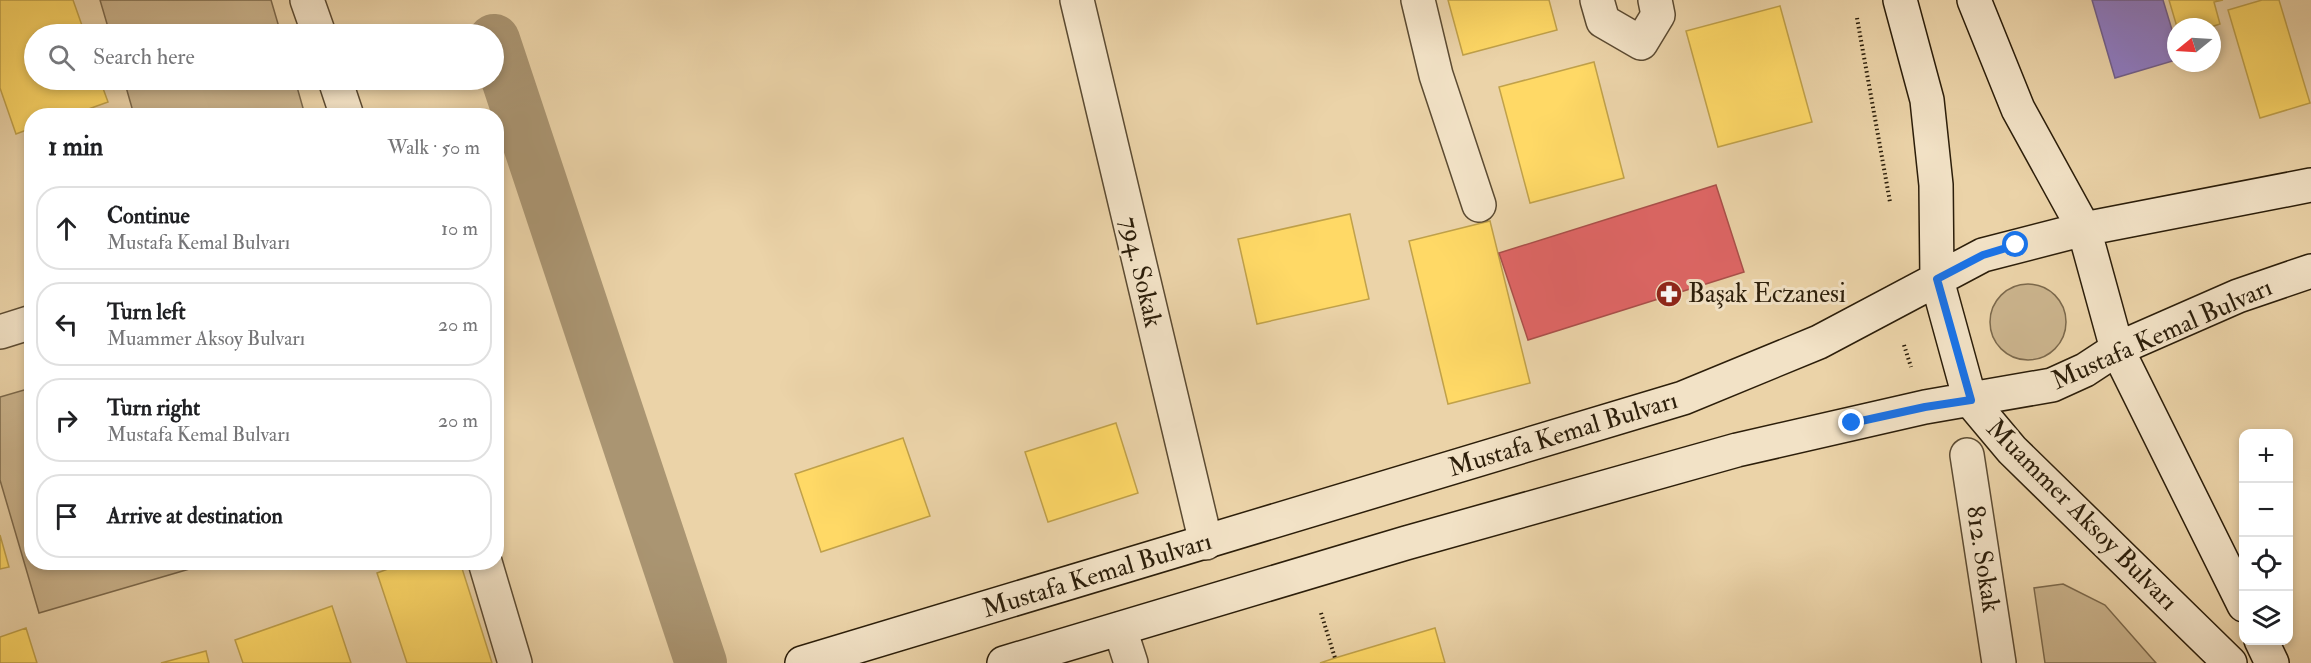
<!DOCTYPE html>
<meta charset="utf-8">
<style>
:root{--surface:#fff;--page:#f2f2f2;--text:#202124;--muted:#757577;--line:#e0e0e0}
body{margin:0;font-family:"IM FELL Double Pica",serif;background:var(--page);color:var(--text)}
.controls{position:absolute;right:18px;bottom:18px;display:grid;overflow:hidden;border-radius:12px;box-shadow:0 3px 9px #0003}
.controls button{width:54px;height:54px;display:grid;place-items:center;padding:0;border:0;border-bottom:2px solid var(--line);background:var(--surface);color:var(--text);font:30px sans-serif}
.compass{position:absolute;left:2167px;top:18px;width:54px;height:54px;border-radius:50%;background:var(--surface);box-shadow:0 3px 9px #0003;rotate:252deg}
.stop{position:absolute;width:18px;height:18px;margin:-14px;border:4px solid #1a73e8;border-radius:50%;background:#fff}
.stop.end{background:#1a73e8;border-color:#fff;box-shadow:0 2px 6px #0008}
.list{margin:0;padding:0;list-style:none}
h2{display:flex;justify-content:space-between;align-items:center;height:78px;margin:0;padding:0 24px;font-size:26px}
h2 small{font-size:20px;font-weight:400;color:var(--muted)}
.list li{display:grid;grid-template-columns:39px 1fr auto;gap:18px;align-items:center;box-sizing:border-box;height:84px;margin:0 12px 12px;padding:0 12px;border:2px solid var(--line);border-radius:24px}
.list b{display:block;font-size:22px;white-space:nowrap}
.list p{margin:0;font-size:20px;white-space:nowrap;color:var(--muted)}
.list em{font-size:20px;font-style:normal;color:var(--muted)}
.icon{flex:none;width:33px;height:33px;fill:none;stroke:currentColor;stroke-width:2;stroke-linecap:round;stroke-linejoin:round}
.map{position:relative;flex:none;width:2311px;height:663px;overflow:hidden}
.search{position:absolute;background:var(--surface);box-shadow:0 3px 9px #0003;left:24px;top:24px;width:480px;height:66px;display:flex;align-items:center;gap:15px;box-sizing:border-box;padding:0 21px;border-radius:33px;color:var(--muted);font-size:22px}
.panel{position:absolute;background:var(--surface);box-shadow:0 3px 9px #0003;left:24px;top:108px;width:480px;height:462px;border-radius:24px}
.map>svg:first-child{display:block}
.green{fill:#cbb48d;stroke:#7c694c;stroke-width:1.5}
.homes{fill:#ffd966;stroke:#c0a14a;stroke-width:1.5}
.shops{fill:#e06666;stroke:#aa504a;stroke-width:1.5}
.offices{fill:#8e7cc3;stroke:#71608c;stroke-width:1.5}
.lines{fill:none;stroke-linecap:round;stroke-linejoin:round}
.canal{stroke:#aa9572;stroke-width:52}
.minor-casing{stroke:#5c4b32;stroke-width:36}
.secondary-casing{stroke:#2c1e0a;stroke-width:36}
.path{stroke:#2c1e0a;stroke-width:4;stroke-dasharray:1.5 3;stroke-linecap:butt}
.minor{stroke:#f2e2c6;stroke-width:33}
.secondary{stroke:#f2e2c6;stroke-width:33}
.route{stroke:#1a73e8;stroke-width:8}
.labels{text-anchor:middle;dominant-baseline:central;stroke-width:6;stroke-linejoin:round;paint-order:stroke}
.street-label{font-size:26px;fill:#2c1e0a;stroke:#f2e2c6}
.poi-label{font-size:26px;fill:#2c1e0a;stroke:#f2e2c6;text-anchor:start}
</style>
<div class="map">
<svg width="2311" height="663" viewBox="0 0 2311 663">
<rect width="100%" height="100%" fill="#ebd3a8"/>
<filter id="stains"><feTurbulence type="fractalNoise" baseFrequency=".00333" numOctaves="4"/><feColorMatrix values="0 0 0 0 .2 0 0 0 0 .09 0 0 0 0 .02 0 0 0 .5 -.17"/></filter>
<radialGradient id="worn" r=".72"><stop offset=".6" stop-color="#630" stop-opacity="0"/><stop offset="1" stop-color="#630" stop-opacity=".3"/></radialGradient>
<path class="green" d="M100,0H271L281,34H110Z
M124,80H295L305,115H134Z
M1990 322a38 38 0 1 1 76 0a38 38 0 1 1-76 0Z
M31,388L32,562L210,563L39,613L0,480V397Z
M2063,584L2105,605L2156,663H2045L2034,588Z"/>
<path class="homes" d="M0,0H73L85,34H34V80H100L108,102L69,116H32V128L16,134L0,88Z
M1448,0H1549L1557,30L1463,55Z
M2169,0H2223L2214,2L2220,24L2211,27H2177Z
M2262,0H2279L2310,103L2260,118L2228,10Z
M1780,6L1812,122L1718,147L1686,31Z
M1594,62L1624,178L1530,203L1499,87Z
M1350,214L1369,299L1257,324L1238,239Z
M1490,221L1530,383L1448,404L1409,241Z
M1116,423L1138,493L1048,522L1025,452Z
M903,438L930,516L821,552L795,474Z
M0,535L9,567L0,569Z
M407,562H460L492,663H407L377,573Z
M332,606L351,663H243L235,640Z
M26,628L37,663H0V637Z
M1435,628L1445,663H1320L1335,658Z
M206,651L209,663H161Z"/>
<path class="shops" d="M1716,185L1744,272L1528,340L1499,253Z"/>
<path class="offices" d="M2092,0H2163L2176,43V60L2115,78Z"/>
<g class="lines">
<path class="canal" d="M494,40L701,663"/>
<defs>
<path id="minor" d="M307,0L319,34
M1077,0L1206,543
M1418,0L1436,75L1479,205
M1597,0L1603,21L1641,43L1658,15L1655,0
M335,80L347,116
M0,332L32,322
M1967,455L1999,663
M485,562L515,663
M1120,629L1131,663"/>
<path id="secondary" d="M1900,0L1927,100L1936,185L1937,280L1970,400L2012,450L2230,663
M1974,0L2018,109L2084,229L2117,349L2244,605
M2261,640L2272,663
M802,663L1683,398L1819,342L1983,255L2084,229L2311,185
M1004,663L1406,543L1737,450L1925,407L2052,385L2085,370L2117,349L2238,296L2311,271"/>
</defs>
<use href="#minor" class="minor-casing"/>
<use href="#secondary" class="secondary-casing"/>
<path class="path" d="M1857,18L1890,202
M1904,345L1911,367
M1321,613L1335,658"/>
<use href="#minor" class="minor"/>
<use href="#secondary" class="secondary"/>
</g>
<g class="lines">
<path class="route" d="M1852,423L1925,407L1971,400L1937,279L1983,255L2016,245"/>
</g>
<defs>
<symbol id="pharmacy-disc" viewBox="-11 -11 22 22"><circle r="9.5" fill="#8f2418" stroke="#f2e2c6"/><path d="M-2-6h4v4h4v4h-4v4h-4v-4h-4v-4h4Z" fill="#fff"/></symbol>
</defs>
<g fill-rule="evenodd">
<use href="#pharmacy-disc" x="1654" y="279" width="30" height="30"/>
</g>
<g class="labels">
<g class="street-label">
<text transform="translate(1141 272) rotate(77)">794. Sokak</text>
<text transform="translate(2162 334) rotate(-24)">Mustafa Kemal Bulvarı</text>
<text transform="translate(1563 434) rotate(-17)">Mustafa Kemal Bulvarı</text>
<text transform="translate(2082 515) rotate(45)">Muammer Aksoy Bulvarı</text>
<text transform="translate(1983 559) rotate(81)">812. Sokak</text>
<text transform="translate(1097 575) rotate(-17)">Mustafa Kemal Bulvarı</text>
</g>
<g class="poi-label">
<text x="1688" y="294">Başak Eczanesi</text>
</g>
</g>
<rect width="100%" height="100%" filter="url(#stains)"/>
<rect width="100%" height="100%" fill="url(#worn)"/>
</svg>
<div class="controls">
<button>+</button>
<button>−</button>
<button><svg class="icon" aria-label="locate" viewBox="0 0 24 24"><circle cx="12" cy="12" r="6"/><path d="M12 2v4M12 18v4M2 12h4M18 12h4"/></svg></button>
<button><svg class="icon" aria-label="layers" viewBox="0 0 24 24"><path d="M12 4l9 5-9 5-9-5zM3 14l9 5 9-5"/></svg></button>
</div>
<svg class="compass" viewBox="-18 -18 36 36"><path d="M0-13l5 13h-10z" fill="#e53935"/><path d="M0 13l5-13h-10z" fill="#757577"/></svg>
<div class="stop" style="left:2016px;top:245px"></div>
<div class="stop end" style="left:1852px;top:423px"></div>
<div class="search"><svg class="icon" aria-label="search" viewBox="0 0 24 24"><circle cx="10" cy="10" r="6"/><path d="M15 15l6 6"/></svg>Search here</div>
<section class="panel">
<h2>1 min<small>Walk · 50 m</small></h2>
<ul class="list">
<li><svg class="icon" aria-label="ahead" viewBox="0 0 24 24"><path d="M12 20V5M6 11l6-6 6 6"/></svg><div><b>Continue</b><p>Mustafa Kemal Bulvarı</p></div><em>10 m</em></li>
<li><svg class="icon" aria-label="left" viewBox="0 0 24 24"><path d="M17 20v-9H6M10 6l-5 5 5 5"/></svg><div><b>Turn left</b><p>Muammer Aksoy Bulvarı</p></div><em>20 m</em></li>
<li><svg class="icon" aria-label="right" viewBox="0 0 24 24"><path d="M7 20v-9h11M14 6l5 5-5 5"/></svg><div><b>Turn right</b><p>Mustafa Kemal Bulvarı</p></div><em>20 m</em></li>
<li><svg class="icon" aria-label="arrive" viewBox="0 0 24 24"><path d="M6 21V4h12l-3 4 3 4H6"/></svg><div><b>Arrive at destination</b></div></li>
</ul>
</section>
</div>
